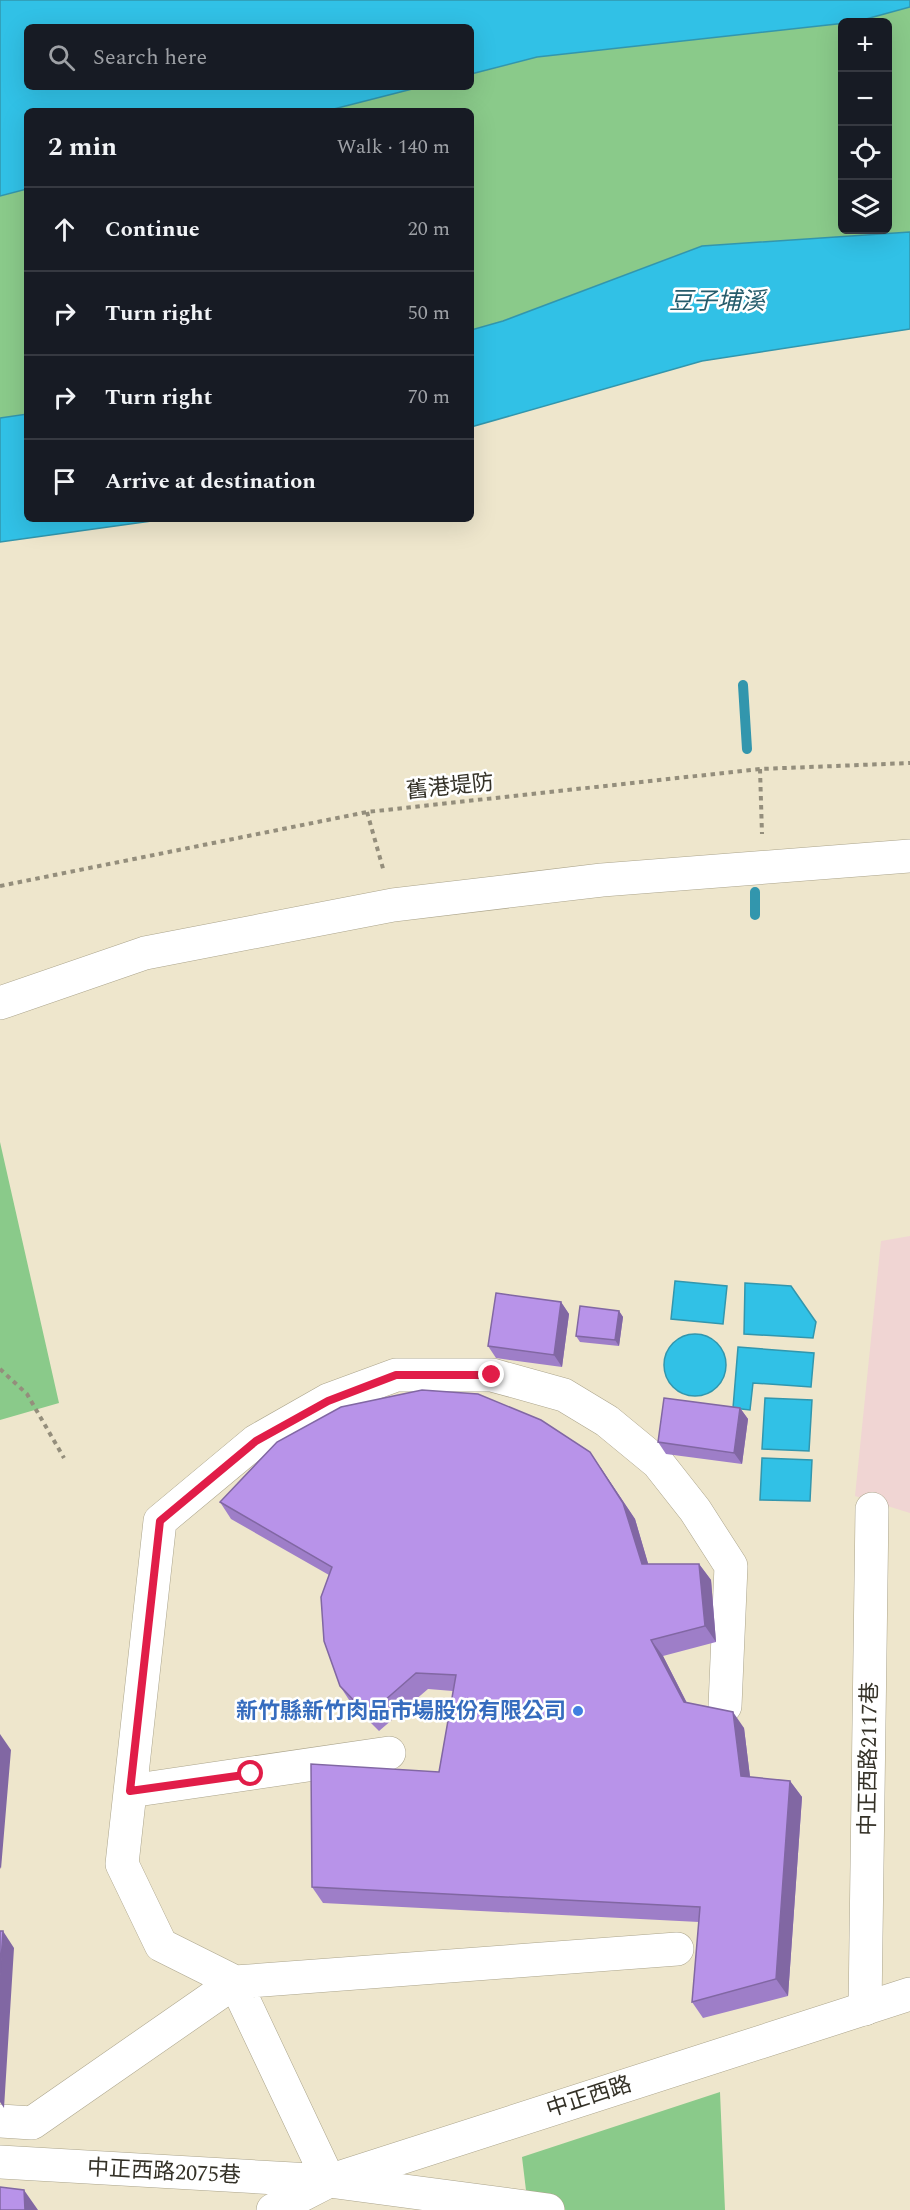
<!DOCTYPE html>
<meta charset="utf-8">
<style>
:root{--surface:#171b24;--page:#242831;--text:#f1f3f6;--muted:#9ea1a6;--line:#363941}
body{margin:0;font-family:Spectral,"Noto Sans TC",serif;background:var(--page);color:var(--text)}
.controls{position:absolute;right:18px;top:18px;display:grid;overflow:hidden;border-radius:9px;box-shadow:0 6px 24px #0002}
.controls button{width:54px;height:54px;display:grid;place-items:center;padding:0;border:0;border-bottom:2px solid var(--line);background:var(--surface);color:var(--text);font:30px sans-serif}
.stop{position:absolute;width:18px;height:18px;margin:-14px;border:4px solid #e11d48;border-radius:50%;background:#fff}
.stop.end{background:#e11d48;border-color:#fff;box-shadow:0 2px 6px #0008}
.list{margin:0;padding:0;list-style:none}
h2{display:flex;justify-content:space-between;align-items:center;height:78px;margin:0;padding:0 24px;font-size:26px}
h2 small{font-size:20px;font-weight:400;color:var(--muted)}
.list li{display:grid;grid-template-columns:39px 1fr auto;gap:18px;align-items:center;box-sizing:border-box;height:84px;padding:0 24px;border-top:2px solid var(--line)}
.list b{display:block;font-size:22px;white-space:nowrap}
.list em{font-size:20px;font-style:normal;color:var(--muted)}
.icon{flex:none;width:33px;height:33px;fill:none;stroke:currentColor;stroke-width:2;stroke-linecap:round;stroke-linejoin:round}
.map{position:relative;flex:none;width:910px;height:2210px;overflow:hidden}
.search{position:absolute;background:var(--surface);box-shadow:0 6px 24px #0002;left:24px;top:24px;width:450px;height:66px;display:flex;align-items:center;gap:15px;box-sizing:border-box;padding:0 21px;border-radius:9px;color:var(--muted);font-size:22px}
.panel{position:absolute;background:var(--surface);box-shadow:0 6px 24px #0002;left:24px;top:108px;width:450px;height:414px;border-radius:9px}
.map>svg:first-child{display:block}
.industrial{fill:#f0d5d3}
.green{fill:#8aca8a}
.water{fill:#31c1e6;stroke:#3296ad;stroke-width:1.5}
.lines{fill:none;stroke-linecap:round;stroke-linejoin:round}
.stream{stroke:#3296ad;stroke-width:10}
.minor-casing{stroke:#aba48b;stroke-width:34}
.major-casing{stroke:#aba48b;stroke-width:34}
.path{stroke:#948e7c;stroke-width:4;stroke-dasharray:4.5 4.5;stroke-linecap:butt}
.minor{stroke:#fff;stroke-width:33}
.major{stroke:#fff;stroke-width:33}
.wall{fill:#9e7ec8}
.shaded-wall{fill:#8167a3}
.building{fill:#b893e9;stroke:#8167a3;stroke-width:1.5}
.route{stroke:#e11d48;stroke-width:8}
.shop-dot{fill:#3f7fe0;stroke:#fff;stroke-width:2}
.labels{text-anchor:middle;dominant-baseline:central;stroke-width:5;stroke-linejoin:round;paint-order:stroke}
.street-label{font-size:22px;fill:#343127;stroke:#fff}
.shop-label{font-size:22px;font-weight:bold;fill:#366cbe;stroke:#fff;text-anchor:end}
.water-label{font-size:24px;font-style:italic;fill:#255c6c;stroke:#fff}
</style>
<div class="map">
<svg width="910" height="2210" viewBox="0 0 910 2210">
<rect width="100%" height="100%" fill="#eee6cc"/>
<path class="industrial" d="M910,1236V1513L855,1496L881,1241Z"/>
<path class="green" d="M910,7V232L702,246L503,321L471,330V111H326L420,87H471V74L537,57L842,23V230H888V22H850Z
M27,189V414L0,418V196Z
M0,1142L59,1403L0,1420Z
M720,2092L725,2210H567L528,2207L522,2157Z"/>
<path class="water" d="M0,0H910V7L855,22L537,57L471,74V27H27V87H420L326,111H27V189L0,196Z
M910,232V329L702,361L471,427V330L503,321L702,246Z
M27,414V519H166L0,542V418Z
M675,1281L727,1286L723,1324L671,1319Z
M745,1283L791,1286L816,1322L813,1338L744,1334Z
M664 1365a31 31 0 1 1 62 0a31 31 0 1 1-62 0Z
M738,1347L814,1353L811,1387L753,1383L750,1410L733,1408Z
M765,1398L812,1400L809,1451L762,1449Z
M762,1458L812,1460L810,1501L760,1500Z"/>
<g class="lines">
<path class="stream" d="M743,685L747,749
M755,892V915"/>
<defs>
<path id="minor" d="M0,1003L145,953L393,905L602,880L910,856
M130,1791L389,1753
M677,1949L235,1982L161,1945L122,1864L160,1521L256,1441L328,1400L396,1375H492L564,1395L607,1421L658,1463L695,1510L731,1566L725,1706
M235,1982L329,2181
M865,2009L872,1509
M0,2121L32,2123L235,1982
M0,2162L329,2181L548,2210"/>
<path id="major" d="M273,2210L329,2181L910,1994"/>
</defs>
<use href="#minor" class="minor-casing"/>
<use href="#major" class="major-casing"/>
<path class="path" d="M760,769L762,834
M367,812L384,872
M0,886L367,812L760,769L910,763
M0,1369L27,1394L64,1458"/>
<use href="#minor" class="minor"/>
<use href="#major" class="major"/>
</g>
<path class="wall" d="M561,1302L569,1314L562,1367L496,1358L488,1346Z
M619,1311L623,1317L619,1346L580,1342L576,1336Z
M740,1408L748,1419L742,1464L666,1454L658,1442Z
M601,1468L635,1519L648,1564H699L711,1580L716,1642L663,1656L687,1703L744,1728L750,1777L790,1781L802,1797L788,1996L703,2018L692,2002L699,1922L323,1903L312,1887L439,1772L453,1691L428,1689L379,1731L351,1703L340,1686L329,1575L231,1519L220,1502Z"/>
<path class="shaded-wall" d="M561,1302L569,1314L562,1367L554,1355Z
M619,1311L623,1317L619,1346L615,1340Z
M740,1408L748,1419L742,1464L734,1453Z
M590,1452L635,1519L653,1580L642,1564Z
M699,1564L711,1580L716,1642L705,1626Z
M651,1640L663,1656L695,1719L684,1702Z
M733,1712L744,1728L752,1793L741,1776Z
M0,1734L11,1750L1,1869L0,1867Z
M790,1781L802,1797L788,1996L776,1979Z
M3,1931L14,1948L4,2108L0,2102V1976Z
M24,2190L38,2210H25Z"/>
<path class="building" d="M496,1293L561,1302L554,1355L488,1346Z
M580,1306L619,1311L615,1340L576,1336Z
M422,1390L478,1394L541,1420L590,1452L623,1503L642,1564H699L705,1626L651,1640L684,1702L733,1712L741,1776L790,1781L776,1979L692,2002L700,1907L312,1887L311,1764L439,1772L456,1675L416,1673L368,1715L340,1686L324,1641L321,1597L332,1567L220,1502L277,1442L341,1407Z
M664,1398L740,1408L734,1453L658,1442Z
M0,1931H3L0,1976Z
M0,2187L24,2190L25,2210H0Z"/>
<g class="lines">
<path class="route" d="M251,1774L130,1791L160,1521L256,1441L328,1401L396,1375H492"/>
</g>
<circle class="shop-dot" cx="578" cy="1711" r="6"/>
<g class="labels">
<g class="street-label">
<text transform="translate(450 787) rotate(-6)">舊港堤防</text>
<text transform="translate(869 1759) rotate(-89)">中正西路2117巷</text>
<text transform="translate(589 2097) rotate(-18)">中正西路</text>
<text transform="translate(164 2172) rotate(3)">中正西路2075巷</text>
</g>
<g class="shop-label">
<text x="566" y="1711">新竹縣新竹肉品市場股份有限公司</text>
</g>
<g class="water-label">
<text x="717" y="302">豆子埔溪</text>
</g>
</g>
</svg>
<div class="controls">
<button>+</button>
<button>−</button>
<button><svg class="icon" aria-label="locate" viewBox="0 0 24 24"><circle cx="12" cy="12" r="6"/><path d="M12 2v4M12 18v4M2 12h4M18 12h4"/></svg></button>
<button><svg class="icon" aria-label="layers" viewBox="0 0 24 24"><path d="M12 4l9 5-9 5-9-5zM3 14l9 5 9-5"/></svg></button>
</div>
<div class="stop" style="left:251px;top:1774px"></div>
<div class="stop end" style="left:492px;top:1375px"></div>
<div class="search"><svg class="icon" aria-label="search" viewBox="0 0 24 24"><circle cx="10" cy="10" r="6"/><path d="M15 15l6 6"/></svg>Search here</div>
<section class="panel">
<h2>2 min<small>Walk · 140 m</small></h2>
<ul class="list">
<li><svg class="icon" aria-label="ahead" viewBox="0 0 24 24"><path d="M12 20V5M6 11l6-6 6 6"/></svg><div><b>Continue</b></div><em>20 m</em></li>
<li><svg class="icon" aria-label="right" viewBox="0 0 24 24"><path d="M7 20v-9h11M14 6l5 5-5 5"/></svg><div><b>Turn right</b></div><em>50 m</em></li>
<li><svg class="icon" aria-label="right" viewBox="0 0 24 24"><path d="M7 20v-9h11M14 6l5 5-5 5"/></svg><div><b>Turn right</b></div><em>70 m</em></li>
<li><svg class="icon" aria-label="arrive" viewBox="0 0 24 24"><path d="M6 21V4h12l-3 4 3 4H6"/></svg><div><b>Arrive at destination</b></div></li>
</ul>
</section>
</div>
